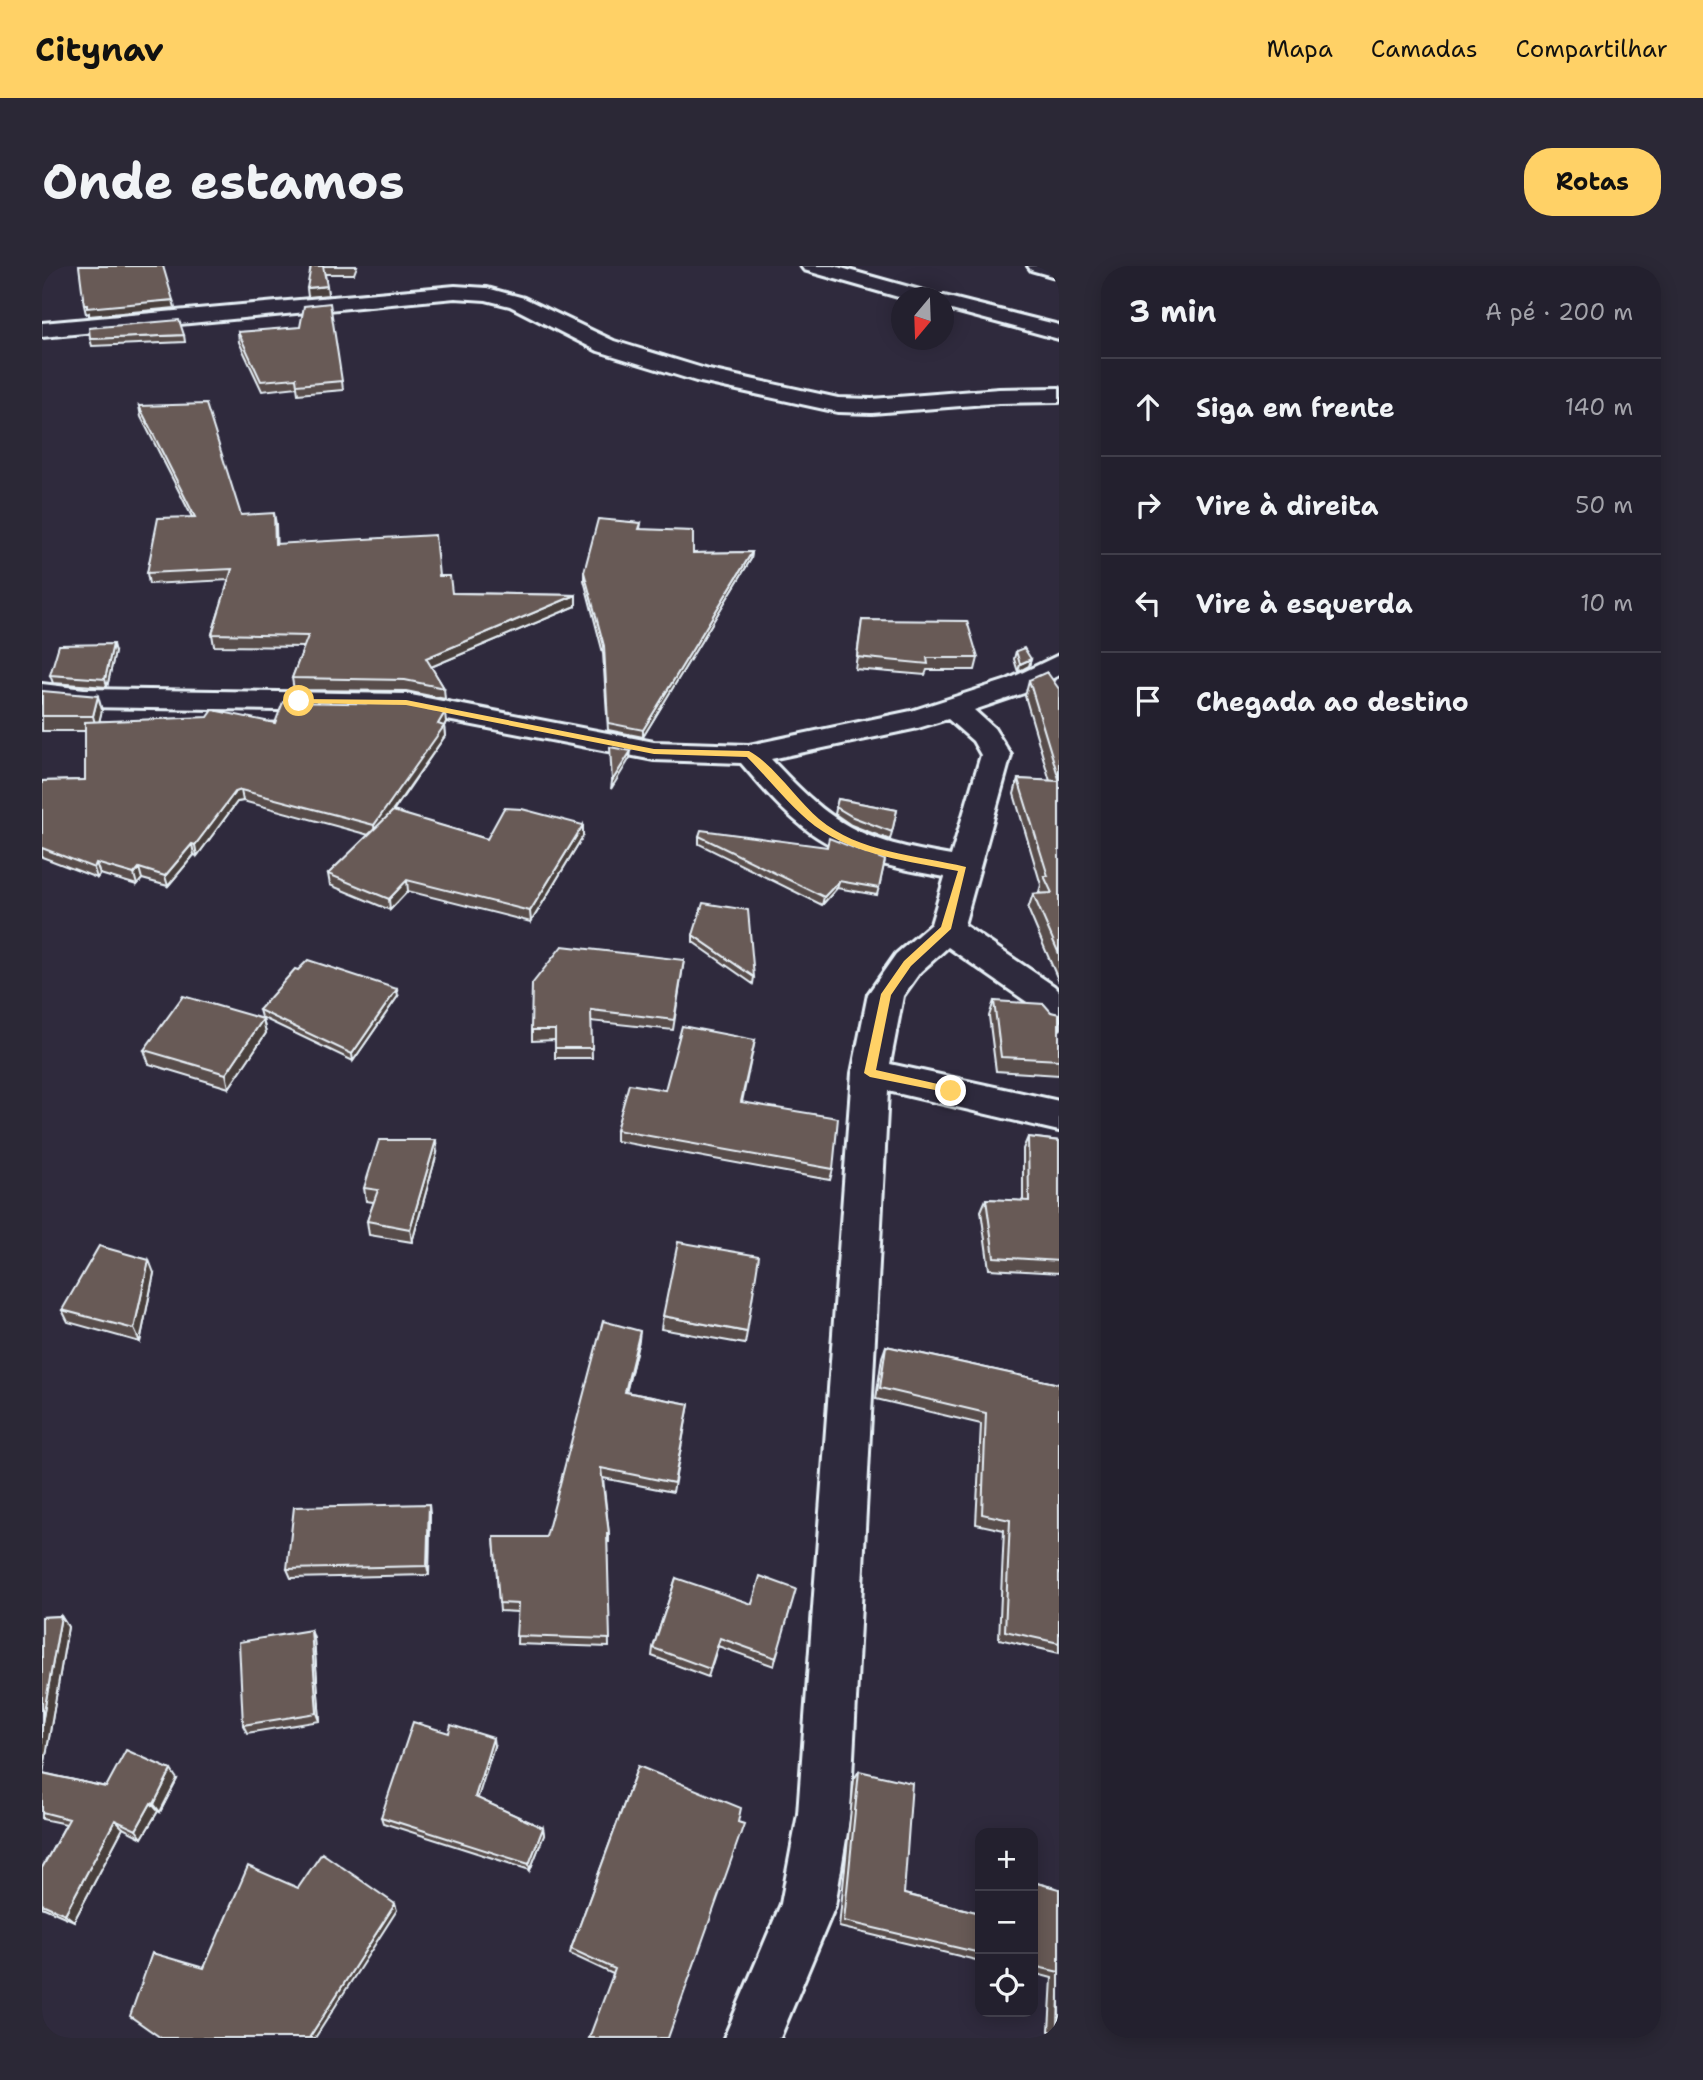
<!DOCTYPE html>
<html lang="pt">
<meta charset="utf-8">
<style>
:root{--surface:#23202e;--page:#2b2836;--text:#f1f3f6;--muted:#a3a3aa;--line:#403e4a;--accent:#ffd166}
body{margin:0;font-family:"Shantell Sans",sans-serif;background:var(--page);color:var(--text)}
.controls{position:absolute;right:21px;bottom:21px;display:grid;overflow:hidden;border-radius:14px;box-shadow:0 4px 18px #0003}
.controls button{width:63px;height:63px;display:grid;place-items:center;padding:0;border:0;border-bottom:2px solid var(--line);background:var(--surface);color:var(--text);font:35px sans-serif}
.compass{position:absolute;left:849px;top:21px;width:63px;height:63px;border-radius:50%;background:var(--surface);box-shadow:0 4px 18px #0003;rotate:199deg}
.stop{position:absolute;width:21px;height:21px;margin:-16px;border:5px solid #ffd166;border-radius:50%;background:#fff}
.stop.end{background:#ffd166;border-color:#fff;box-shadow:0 2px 7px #0008}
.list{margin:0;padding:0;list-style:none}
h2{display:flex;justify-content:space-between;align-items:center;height:91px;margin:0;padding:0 28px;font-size:30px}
h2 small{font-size:23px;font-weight:400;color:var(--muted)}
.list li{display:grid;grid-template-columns:46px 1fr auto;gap:21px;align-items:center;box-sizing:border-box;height:98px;padding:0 28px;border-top:2px solid var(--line)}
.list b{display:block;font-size:26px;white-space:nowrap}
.list em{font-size:23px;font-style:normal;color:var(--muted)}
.icon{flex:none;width:38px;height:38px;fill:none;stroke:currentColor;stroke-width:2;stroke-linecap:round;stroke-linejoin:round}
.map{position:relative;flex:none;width:1017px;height:1772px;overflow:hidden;border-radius:28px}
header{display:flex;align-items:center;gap:42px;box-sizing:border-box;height:98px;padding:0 35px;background:var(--accent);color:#111}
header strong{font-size:33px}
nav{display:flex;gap:38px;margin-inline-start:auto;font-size:24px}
.intro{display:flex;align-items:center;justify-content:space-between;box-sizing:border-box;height:168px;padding:0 42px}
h1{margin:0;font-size:49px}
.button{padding:18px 32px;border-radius:28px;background:var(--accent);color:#111;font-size:24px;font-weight:700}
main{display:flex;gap:42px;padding:0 42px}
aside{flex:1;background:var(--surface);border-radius:28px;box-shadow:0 4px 18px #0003}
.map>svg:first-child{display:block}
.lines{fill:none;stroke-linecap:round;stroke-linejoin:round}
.minor-casing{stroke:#e8f1f8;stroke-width:6}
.minor{fill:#2f2a3d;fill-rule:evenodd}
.wall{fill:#594d4b;stroke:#e8f1f8;stroke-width:2}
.shaded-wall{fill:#493f3d;stroke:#e8f1f8;stroke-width:2}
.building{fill:#685a57;stroke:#e8f1f8;stroke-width:2}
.route{fill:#ffd166}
</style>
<header>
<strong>Citynav</strong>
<nav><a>Mapa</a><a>Camadas</a><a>Compartilhar</a></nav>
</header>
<div class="intro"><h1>Onde estamos</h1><a class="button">Rotas</a></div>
<main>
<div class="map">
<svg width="1017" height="1772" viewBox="0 0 1017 1772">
<rect width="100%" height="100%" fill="#2f2a3d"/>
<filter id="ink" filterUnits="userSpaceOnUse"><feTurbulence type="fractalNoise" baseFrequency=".0143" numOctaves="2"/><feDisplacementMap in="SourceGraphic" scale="14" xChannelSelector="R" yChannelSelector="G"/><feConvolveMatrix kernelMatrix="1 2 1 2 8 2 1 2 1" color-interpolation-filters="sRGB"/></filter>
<g filter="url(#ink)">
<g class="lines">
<defs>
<path id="minor" d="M759,0H792L892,28L895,31L902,30L1017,59V73L902,42V32H860L762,4Z
M986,0H1017V12L989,4Z
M413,20L445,22L482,32L572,75L667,104L796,132L830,133L957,123L1017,122V136L957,137L830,147L796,146L654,115L556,85L468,40L444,34L413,32L0,71V57Z
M1017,389V409L985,426L932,444L952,462L969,489L922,659L1012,720L1017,725V762L1004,758L988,738L906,681L878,706L861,730L848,798L1017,835V865L846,825L808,1548L793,1640L738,1772H682L739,1638L756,1548L810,807L826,728L854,688L889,658L903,611C853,602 800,593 760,560C737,542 718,519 699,497L612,494L364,446L42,441L0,436V418L42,423L364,428L612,476L707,479L869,445L965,414ZM906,453L931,475L939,489L909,590C817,574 792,561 729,493L876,462Z"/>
</defs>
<use href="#minor" class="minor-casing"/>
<use href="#minor" class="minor"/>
</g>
<path class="wall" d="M269,0H315L312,8H283L286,29L266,31Z
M196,66L300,115L301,124L256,128L255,121L220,125L197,76Z
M142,69L143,76L50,80L48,73Z
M97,140L199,249L234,258V278L397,310L410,327L534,329V340L389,401L402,422L403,433L364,425L252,424L250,412L262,381L172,380L170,368L187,314L107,318L105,307L150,251L99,151Z
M599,257L598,263L651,287L710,286L709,293L601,471L566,464L561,387L542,314V306Z
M820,354L936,392L933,404H885L883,409L813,403Z
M974,385L989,393L987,400L976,406L972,393Z
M73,386L65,421L11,417L8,409Z
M987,414L1017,423V716L986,643L991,628L998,627L997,626L999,619L972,528L976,513L1008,515L983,430Z
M0,425L60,444L57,455L404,456L402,460L403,470L351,546L445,573L541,570L489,656L366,625L348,644L288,619L286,608L327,569L201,535L195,536L155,590L152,589L126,620L100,613L95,619L58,608L55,612L0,591V515L43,514V465H0Z
M796,533L855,544L848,574L809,559L793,548Z
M657,570L843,594L835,629L795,622L780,639L657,578Z
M651,669L712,711L711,718L651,676Z
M642,694L631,764L549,755L550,792H513V774L490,775V718Z
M356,730L311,795L219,751L217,744Z
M952,735L1017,748V809L954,805L947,750Z
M221,753L224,767L187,822L107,798L102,784Z
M713,774L700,836L791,903L788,914L574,875V864L623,824Z
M986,871L1017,875V1007L947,1003L939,945L944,933L981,935V883Z
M395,887L370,976L327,969L325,955L332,936L324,935L322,922Z
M112,1007L98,1076L26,1056L20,1044Z
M621,1050L705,1066L703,1078L619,1063Z
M597,1074L584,1126L647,1138L631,1226L561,1212L567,1268V1276H565L567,1381L475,1378L476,1346L458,1345L452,1271H504Z
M844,1080L1017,1118V1387L957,1373L962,1264L934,1258L939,1158L834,1133L840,1091Z
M388,1248L387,1309L249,1312L245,1303Z
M634,1312L734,1392L732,1400L676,1380L666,1411L610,1390L611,1382Z
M19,1350L26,1361L1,1507L64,1521L135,1513L118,1546L116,1545L100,1572L81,1562L32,1655L0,1641V1602L24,1558L0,1553V1351Z
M269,1364L272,1373L278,1455L205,1467L201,1459Z
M452,1480L435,1532L501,1562L502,1569L488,1604L341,1557L339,1551Z
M596,1500L626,1772L571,1708L528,1688L529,1683Z
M817,1505L862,1628L938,1647V1695L797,1661L812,1513Z
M991,1616L1017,1623V1767L1007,1765L1010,1712L991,1707Z"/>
<path class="shaded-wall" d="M285,20L286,29L266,31L265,22Z
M131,34L133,42L47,50V47L44,48L42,39Z
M232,247L234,258L235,289L233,278Z
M710,286L709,293L601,471V464Z
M534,329V340L384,403V392Z
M71,378L73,386L65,421L63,413Z
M989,393L987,400L976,406L978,398Z
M56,430L60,444L55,465L51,450Z
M403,446L404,456L402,460L403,470L333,570L332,559Z
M589,485L588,492L569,523L570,515Z
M199,524L201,535L195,536L155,590L153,579L193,526Z
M541,559V570L489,656L488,645Z
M150,578L152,589L126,620L123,610Z
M54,597L58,608L55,612L52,602Z
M97,602L100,613L95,619L92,608Z
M365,614L366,625L348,644L347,633Z
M797,615L795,622L780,639L782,631Z
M355,723L356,730L311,795L310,788Z
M221,753L224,767L187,822L184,808Z
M394,874L395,887L370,976L368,963Z
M107,994L112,1007L98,1076L92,1063Z
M598,1065L597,1074L582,1135L583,1126Z
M387,1238L388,1248L387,1309L385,1300Z
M19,1350L26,1361L0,1513V1457Z
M269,1364L272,1373L278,1455L275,1447Z
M451,1472L452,1480L434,1538L433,1531Z
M129,1504L135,1513L118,1546L112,1538Z
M109,1537L116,1545L100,1572L94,1564Z
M73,1554L81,1562L32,1655L23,1648Z
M501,1562L502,1569L488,1604L487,1598Z
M353,1638L355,1644L273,1772H267Z"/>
<path class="building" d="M37,0H121L131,34L45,42V39H42Z
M269,0H281L285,20L265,22Z
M288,37L300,115L255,119L254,112L219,115L196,66L258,61L262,40Z
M137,54L142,69L48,73L47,62Z
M164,138L199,249L232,247L233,278L393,269L397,310H408L410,327L534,329L384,392L402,422L363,414L250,412L266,370L170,368L190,303L105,307L116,252L153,251L97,140Z
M556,253L599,257L597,263L651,265V287L710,286L601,464L566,457L562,380L542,306Z
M820,354L925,355L936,392H885L886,398L815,391Z
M71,378L63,413L8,409L17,379Z
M982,382L989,393L978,398L974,385Z
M1005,406L1017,423V513L987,414Z
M0,425L56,430L51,450H0Z
M241,436L363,438L403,446L396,458L402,460L332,559L199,524L193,526L153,579L150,578L123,610L97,602L92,608L54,597L52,602L0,582V515L43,514V456L166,451L171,444L233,457Z
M568,481L589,485L570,515Z
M976,513L1017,515V688L991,628L1010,627L1002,610H1006Z
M796,533L855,544L850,566L811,551L794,541Z
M462,542L480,543L541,559L488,645L365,614L347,633L286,608L351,545L445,573Z
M659,564L785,581L787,572L843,594L837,622L797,615L782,631L657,570Z
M661,637L706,644L712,711L651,669Z
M520,680L642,694L632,754L549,744L550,782H513V764H489L490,718Z
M266,694L355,723L310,788L217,744L253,703L256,704Z
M141,730L221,753L184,808L102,784Z
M952,735L1002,738L1009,746L1017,748V794L959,791Z
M640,760L713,774L699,836L796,852L791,903L574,864L587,818L623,824Z
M986,871L1017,875V995L952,991L944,933L987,935Z
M337,874H394L368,963L325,955L336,924L322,922Z
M636,976L717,990L705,1066L621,1050Z
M57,980L107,994L92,1063L20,1044Z
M561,1055L598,1065L583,1126L647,1138L632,1217L559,1202L567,1268H565L568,1373L474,1370L476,1338L457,1337L452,1271H504Z
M844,1080L1017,1118V1377L963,1365L968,1254L940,1248L944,1147L838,1122Z
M387,1238L385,1300L245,1303L252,1241Z
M718,1310L754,1323L734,1392L678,1372L668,1403L611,1382L634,1312L710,1338Z
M19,1350L0,1457V1351Z
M269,1364L275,1447L201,1459L197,1376Z
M371,1456L407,1467L409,1459L451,1472L433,1531L501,1562L487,1598L339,1551Z
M84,1484L129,1504L112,1538L109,1537L94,1564L73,1554L23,1648L0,1638V1602L27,1553L0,1546V1507L64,1521Z
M596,1500L699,1542L696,1556L702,1558L626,1772H627H547L573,1703L529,1683Z
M817,1505L870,1517L862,1628L938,1647V1687L802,1655Z
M280,1587L353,1638L267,1772H119L88,1750L110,1687L162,1702L206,1600L256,1622Z
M991,1616L1017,1623V1706L991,1700Z
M1017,1729V1760H1016Z"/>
</g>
<path class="route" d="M257,433L364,434L612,483L707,485C730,497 756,535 777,553C817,587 875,589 924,601L909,663L869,700L849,729L834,804L909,821L914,825L913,828L828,811L822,807L839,728L862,695L899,661L916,605C867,595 814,590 773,560C748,541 727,513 705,491L612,488L364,439L254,437Z"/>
</svg>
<div class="controls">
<button>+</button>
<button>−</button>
<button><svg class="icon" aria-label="locate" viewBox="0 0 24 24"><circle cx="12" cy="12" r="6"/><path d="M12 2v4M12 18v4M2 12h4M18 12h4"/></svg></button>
</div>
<svg class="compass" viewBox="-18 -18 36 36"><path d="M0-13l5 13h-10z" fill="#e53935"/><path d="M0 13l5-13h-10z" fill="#a3a3aa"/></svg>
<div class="stop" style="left:257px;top:435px"></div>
<div class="stop end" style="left:909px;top:825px"></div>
</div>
<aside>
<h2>3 min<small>A pé · 200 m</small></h2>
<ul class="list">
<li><svg class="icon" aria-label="ahead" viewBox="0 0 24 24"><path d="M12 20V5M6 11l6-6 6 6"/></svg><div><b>Siga em frente</b></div><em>140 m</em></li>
<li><svg class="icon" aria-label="right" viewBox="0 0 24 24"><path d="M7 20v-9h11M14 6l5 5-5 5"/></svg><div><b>Vire à direita</b></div><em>50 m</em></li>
<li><svg class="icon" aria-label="left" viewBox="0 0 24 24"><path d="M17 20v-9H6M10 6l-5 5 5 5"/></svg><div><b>Vire à esquerda</b></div><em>10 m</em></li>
<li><svg class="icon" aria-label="arrive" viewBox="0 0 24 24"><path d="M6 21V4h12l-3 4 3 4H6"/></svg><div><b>Chegada ao destino</b></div></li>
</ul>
</aside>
</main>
